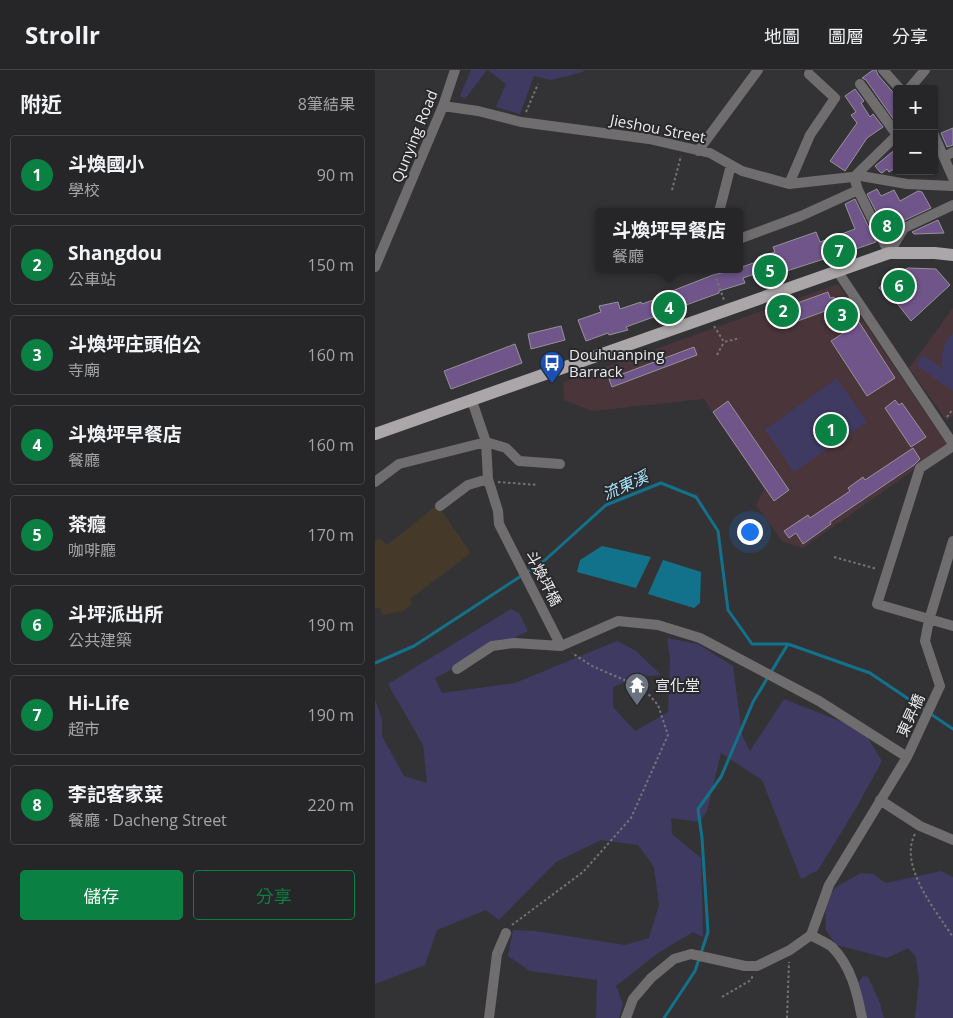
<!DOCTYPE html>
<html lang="zh-TW">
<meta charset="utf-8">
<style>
:root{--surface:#262628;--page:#323234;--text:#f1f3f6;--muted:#a4a5a8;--line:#424345;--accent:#0b8043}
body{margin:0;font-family:"Open Sans","Noto Sans TC",sans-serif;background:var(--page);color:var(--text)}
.controls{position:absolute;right:15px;top:15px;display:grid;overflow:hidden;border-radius:5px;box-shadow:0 1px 4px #0004}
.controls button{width:45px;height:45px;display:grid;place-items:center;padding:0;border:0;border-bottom:1px solid var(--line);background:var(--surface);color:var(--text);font:25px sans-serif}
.you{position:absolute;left:374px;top:461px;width:18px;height:18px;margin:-12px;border:4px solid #fff;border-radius:50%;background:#1a73e8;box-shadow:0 0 0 8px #1a73e833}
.badge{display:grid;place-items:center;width:32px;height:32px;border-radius:50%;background:var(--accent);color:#fff;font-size:16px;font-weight:700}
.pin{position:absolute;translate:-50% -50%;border:2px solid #fff;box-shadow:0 1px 5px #0006}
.popup{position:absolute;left:220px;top:138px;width:148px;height:65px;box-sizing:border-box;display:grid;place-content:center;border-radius:5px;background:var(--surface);filter:drop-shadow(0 1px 4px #0005);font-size:16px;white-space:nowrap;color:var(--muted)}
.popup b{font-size:19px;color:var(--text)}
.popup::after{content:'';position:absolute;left:50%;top:100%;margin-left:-10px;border:10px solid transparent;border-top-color:var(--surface)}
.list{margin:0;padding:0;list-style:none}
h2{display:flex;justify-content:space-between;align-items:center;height:65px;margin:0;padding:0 20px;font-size:21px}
h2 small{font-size:16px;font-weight:400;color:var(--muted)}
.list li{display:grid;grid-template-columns:32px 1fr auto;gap:15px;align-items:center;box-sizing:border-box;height:80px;margin:0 10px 10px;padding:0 10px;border:1px solid var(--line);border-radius:5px}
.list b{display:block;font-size:19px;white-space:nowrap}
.list p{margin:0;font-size:16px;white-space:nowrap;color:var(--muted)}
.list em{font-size:16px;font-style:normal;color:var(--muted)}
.actions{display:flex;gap:10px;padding:15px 20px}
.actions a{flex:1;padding:11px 0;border:1px solid var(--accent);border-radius:5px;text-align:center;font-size:18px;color:var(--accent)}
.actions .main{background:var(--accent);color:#fff}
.map{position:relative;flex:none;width:578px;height:948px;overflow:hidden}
header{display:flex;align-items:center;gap:30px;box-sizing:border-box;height:70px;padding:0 25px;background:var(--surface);border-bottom:1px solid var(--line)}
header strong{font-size:24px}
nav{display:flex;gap:28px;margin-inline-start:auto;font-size:18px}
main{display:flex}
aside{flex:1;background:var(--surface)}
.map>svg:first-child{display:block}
.industrial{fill:#45392a}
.education{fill:#49353a}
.green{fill:#3f3a61}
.water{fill:#13728b}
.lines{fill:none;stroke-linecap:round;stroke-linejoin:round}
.stream{stroke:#13728b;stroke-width:3}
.building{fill:#70558b;stroke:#959397}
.path{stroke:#747477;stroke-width:2;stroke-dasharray:2.5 2.5;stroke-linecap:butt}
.minor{stroke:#706d6e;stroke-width:10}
.major{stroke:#aba6a7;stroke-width:12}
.labels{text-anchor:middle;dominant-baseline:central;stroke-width:4;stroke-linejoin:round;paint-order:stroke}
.street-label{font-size:15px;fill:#ecebee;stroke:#29292c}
.poi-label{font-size:15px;fill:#ecebee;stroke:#29292c;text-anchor:start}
.water-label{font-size:16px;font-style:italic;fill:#a7e8fe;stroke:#29292c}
</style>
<header>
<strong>Strollr</strong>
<nav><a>地圖</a><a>圖層</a><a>分享</a></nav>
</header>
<main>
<aside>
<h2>附近<small>8筆結果</small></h2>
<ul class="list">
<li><span class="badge">1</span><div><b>斗煥國小</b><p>學校</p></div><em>90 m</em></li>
<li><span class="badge">2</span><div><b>Shangdou</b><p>公車站</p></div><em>150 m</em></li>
<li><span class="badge">3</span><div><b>斗煥坪庄頭伯公</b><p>寺廟</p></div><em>160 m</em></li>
<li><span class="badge">4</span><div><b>斗煥坪早餐店</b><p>餐廳</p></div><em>160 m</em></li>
<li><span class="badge">5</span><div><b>茶癮</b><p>咖啡廳</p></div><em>170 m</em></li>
<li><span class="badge">6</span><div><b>斗坪派出所</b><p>公共建築</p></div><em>190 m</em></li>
<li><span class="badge">7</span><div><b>Hi-Life</b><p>超市</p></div><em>190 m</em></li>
<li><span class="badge">8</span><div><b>李記客家菜</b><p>餐廳 · Dacheng Street</p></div><em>220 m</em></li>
</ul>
<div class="actions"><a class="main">儲存</a><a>分享</a></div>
</aside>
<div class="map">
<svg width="578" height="948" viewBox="0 0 578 948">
<rect width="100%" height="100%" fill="#333336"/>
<path class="industrial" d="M62,435L96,483L36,528V535L28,541L7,545L5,537L0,539V471L5,468L12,475Z"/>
<path class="education" d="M463,214L573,376L428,478L407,471L381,435L389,419L329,329L217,341L189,330L188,312Z
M578,238V345L572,351L534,298Z"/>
<path class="green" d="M96,0H112L90,29L85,26Z
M113,0H209L208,2L176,10L159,6L145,44L121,37L131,14Z
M578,263V321L541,295L548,285L568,299C565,286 568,272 578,263Z
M462,308L492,352L419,402L390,360Z
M136,539L144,543L153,561L60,608L67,623L140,613L242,571L261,581L286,605L262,607L238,617V637L260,661L293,642L295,589L292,568L323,574L358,596L367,665L375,681L409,629L475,655L491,665L507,691L480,740L443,800L426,809L387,710L346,683L332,741L325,752L296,748L297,764L326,788L328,867L318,862L283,883L241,916L248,934L244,948H221L222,910L155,901L133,886L138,860L160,861L250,875L274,868L284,835L279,797L263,775L226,770L181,792L124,850L111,840L62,860L50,895L0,914V630L7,649V666L29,706L52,713L48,675L13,614Z
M566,801L578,807V948H540L544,911L541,887L533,878L512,888L461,875L451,860L450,831L461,817L486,803L498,804L511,813Z
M488,906L493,907L505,933L509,948H485L482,915Z"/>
<path class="water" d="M227,476L276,487L261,518L202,502L205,490Z
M288,490L326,502L325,533L319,538L273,524Z"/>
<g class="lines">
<path class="stream" d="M0,593L39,576L169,491L231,435L286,413L321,427L343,461L353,540L377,574H413L495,603L578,659
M289,948L320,901L333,862L327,768L323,739L346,707L378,632L413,574"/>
</g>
<path class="building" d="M498,0H501L503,5L522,27V48L519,50L491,10L487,8Z
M480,19L489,31L486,33L495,47L498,44L508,57L492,68L470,101L455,91L482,53L476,45L481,42L470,26Z
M578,58V75L572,77L566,63Z
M522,78V97L514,102L512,99L507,103L505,102L500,96Z
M502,119L506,126L519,120L525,131L543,121L547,122L556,138L526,152L519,159L518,157L511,161L492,124Z
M480,129L501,172L452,189V188L390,208L388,201L368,208L370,213L344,221V223L251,257L253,260L234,265L233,263L211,271L203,250L226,242L224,236L243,232L245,239L266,232L267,234L298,223L297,221L338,205L364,199V198L384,191L383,187L400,182L398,177L441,162L445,172L480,159L470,134Z
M563,150L569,163L539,164L537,162Z
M533,198L561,199L575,215L536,251L521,232L504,218L517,203L520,205Z
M453,222L455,228L459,227L464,242L472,237L484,252L520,308L492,326L456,271L470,262L453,240L420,252L414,236Z
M186,256L190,270L156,279L153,264Z
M140,274L147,293L76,319L69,301Z
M319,277L322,285L237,317L234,309Z
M520,330L524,335L527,333L551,367L536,377L510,338Z
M353,331L414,420L399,431L338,342Z
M538,378L545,389L539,395L455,452L456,454L428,474L421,463L414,468L409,461L433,445L435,448L475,421L473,418L488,407L490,410Z"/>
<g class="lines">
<path class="path" d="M151,42L163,14
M297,120L306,86
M338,199L349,230
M339,256L349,272L365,268
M463,259L481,246
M342,285L349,272
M572,347L578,339
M123,412L163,415
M459,487L502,499
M540,764C523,795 561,841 578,867
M137,855L208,802L256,748L293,665L283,635L268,618L217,596L197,583
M347,927L376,910L378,905
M412,948L414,892"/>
<path class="minor" d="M508,0L525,19
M485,14L522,65L479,107L483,120L514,183
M534,19L550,0
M68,36L103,41L146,52L274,69L335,83L367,101L414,114L486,106L532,114L578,116
M559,65L578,108
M323,81L383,0
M569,87L578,82
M414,114L435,65L460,28L434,4
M344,142L356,95
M364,169L426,146L483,120
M514,183L529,158L578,135
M0,197L68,36L80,0
M463,202L578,374
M97,331L111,372L113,409L123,441L124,454L186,576
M578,376L545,398L502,534L578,556
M0,412L24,394L111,372L131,378L144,391L185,394
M65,436L93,415L113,409
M82,599L117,576L139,573L186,576L243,551L283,555L325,568L444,631L532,687
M505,730L545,756L578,770
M436,865C442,869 451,872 457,877C476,896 482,922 487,948
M114,948L122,884L131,863
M251,948L258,929L276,908L299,889L316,884L370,896H382L415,880L436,865L454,815L532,687L565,616L550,571L554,550L578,471"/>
<path class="major" d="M0,364L514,183H560L578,185"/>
</g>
<defs>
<symbol id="bus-pin" viewBox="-11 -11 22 30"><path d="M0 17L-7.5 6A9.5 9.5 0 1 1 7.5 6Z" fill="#1a4fb4" stroke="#29292c"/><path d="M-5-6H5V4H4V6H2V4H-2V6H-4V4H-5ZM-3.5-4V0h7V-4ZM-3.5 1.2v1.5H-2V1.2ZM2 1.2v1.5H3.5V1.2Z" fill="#fff"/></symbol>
<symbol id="temple-pin" viewBox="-11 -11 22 30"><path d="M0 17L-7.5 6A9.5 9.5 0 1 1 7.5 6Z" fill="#6b7280" stroke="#29292c"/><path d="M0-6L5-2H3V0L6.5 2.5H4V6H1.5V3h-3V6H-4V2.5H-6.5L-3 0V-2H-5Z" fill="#fff"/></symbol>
</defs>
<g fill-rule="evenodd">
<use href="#bus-pin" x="163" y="279" width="28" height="38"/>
<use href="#temple-pin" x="248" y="601" width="28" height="38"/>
</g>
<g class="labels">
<g class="street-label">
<text transform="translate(283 58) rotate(11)">Jieshou Street</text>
<text transform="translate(39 66) rotate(-68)">Qunying Road</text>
<text transform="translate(169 508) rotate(63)">斗煥坪橋</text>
<text transform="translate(535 645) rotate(-65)">東昇橋</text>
</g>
<g class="poi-label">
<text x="194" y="284">Douhuanping<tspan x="194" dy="17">Barrack</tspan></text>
<text x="280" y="615">宣化堂</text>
</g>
<g class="water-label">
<text transform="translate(250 415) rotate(-24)">流東溪</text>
</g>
</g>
</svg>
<div class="controls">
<button>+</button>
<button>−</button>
</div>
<div class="you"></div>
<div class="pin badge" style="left:456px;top:360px">1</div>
<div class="pin badge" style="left:408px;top:241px">2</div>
<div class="pin badge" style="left:467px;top:245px">3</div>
<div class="pin badge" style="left:294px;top:238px">4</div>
<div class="popup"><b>斗煥坪早餐店</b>餐廳</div>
<div class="pin badge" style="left:395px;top:201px">5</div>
<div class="pin badge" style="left:524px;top:216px">6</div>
<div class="pin badge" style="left:464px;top:181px">7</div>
<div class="pin badge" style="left:512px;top:156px">8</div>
</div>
</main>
